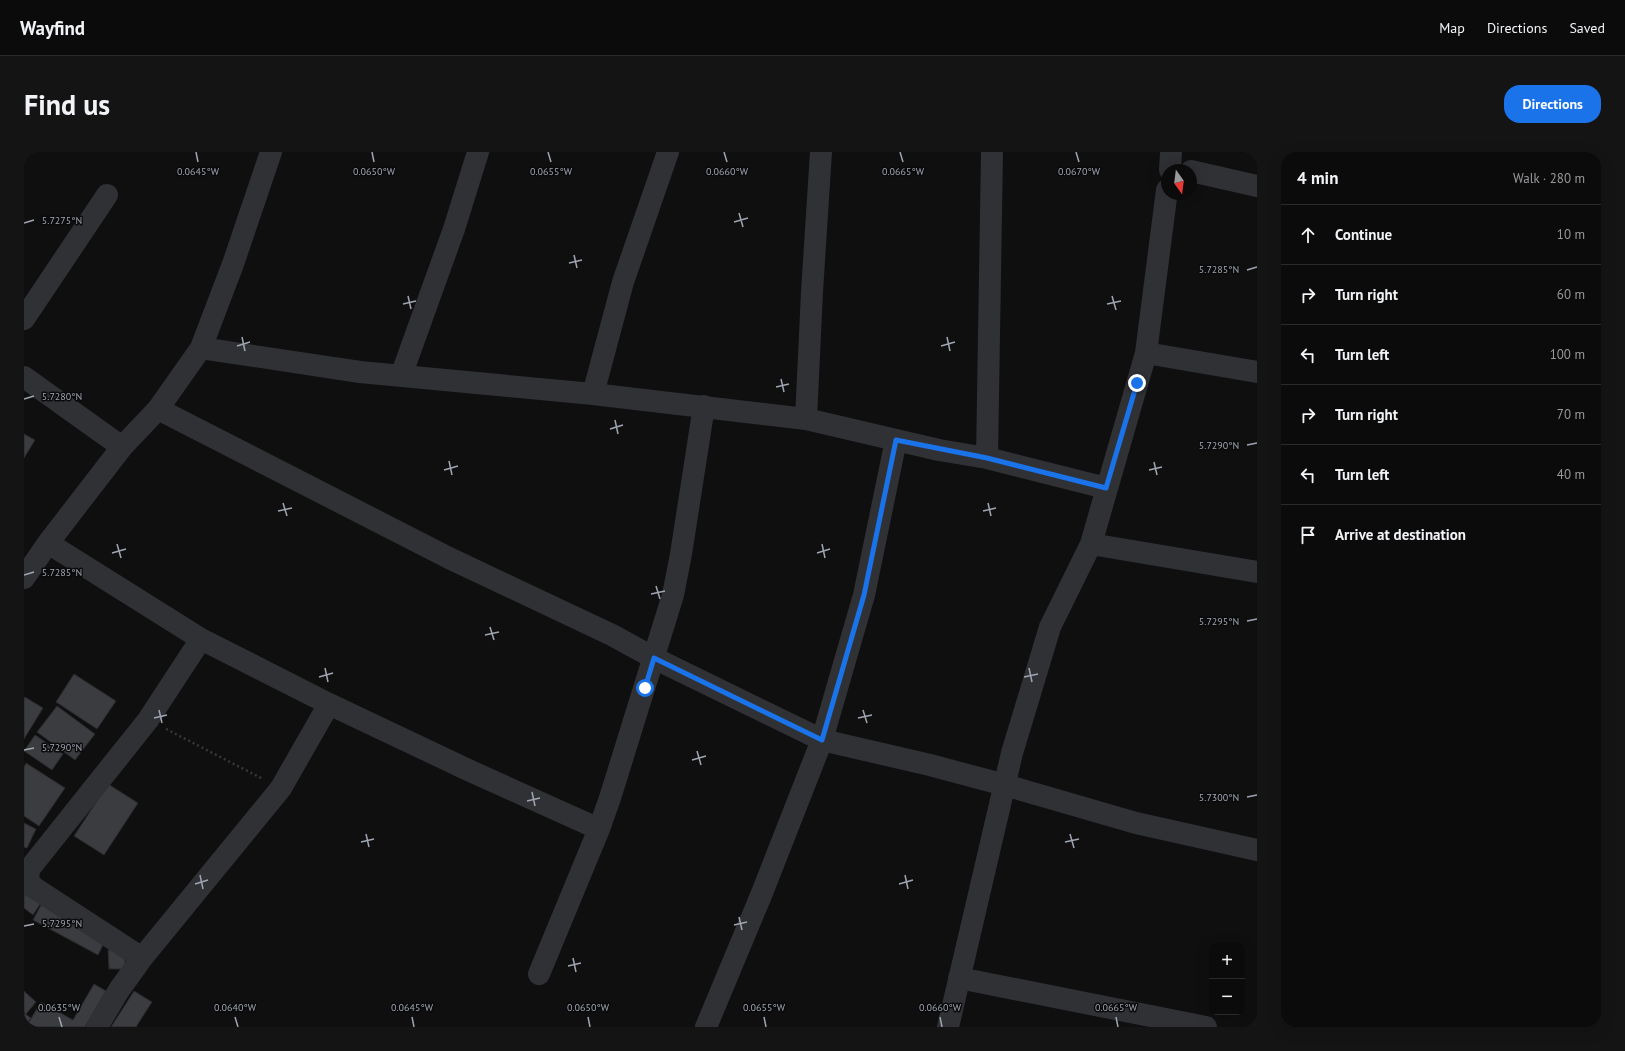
<!DOCTYPE html>
<meta charset="utf-8">
<style>
:root{--surface:#0b0b0c;--page:#141415;--text:#f1f3f6;--muted:#9a9b9d;--line:#2b2b2d;--accent:#1a73e8}
body{margin:0;font-family:"PT Sans",sans-serif;background:var(--page);color:var(--text)}
.controls{position:absolute;right:12px;bottom:12px;display:grid;overflow:hidden;border-radius:8px;box-shadow:0 4px 16px #0002}
.controls button{width:36px;height:36px;display:grid;place-items:center;padding:0;border:0;border-bottom:1px solid var(--line);background:var(--surface);color:var(--text);font:20px sans-serif}
.compass{position:absolute;left:1137px;top:12px;width:36px;height:36px;border-radius:50%;background:var(--surface);box-shadow:0 4px 16px #0002;rotate:166deg}
.stop{position:absolute;width:12px;height:12px;margin:-9px;border:3px solid #1a73e8;border-radius:50%;background:#fff}
.stop.end{background:#1a73e8;border-color:#fff;box-shadow:0 1px 4px #0008}
.list{margin:0;padding:0;list-style:none}
h2{display:flex;justify-content:space-between;align-items:center;height:52px;margin:0;padding:0 16px;font-size:17px}
h2 small{font-size:13px;font-weight:400;color:var(--muted)}
.list li{display:grid;grid-template-columns:26px 1fr auto;gap:12px;align-items:center;box-sizing:border-box;height:60px;padding:0 16px;border-top:1px solid var(--line)}
.list b{display:block;font-size:15px;white-space:nowrap}
.list em{font-size:13px;font-style:normal;color:var(--muted)}
.icon{flex:none;width:22px;height:22px;fill:none;stroke:currentColor;stroke-width:2;stroke-linecap:round;stroke-linejoin:round}
.map{position:relative;flex:none;width:1233px;height:875px;overflow:hidden;border-radius:16px}
header{display:flex;align-items:center;gap:24px;box-sizing:border-box;height:56px;padding:0 20px;background:var(--surface);border-bottom:1px solid var(--line)}
header strong{font-size:19px}
nav{display:flex;gap:22px;margin-inline-start:auto;font-size:14px}
.intro{display:flex;align-items:center;justify-content:space-between;box-sizing:border-box;height:96px;padding:0 24px}
h1{margin:0;font-size:28px}
.button{padding:10px 18px;border-radius:16px;background:var(--accent);color:#fff;font-size:14px;font-weight:700}
main{display:flex;gap:24px;padding:0 24px}
aside{flex:1;background:var(--surface);border-radius:16px;box-shadow:0 4px 16px #0002}
.map>svg:first-child{display:block}
.building{fill:#3b3c40;stroke:#29292c}
.lines{fill:none;stroke-linecap:round;stroke-linejoin:round}
.path{stroke:#36383c;stroke-width:2.5;stroke-dasharray:2 3;stroke-linecap:butt}
.minor{stroke:#303135;stroke-width:22}
.route{stroke:#1a73e8;stroke-width:5}
.ticks{fill:none;stroke:#9fa6b2;stroke-width:1.5}
.ticks-label{font-size:10px;text-anchor:middle;fill:#9fa6b2;stroke:#0a0a0b;stroke-width:3;stroke-linejoin:round;paint-order:stroke}
</style>
<header>
<strong>Wayfind</strong>
<nav><a>Map</a><a>Directions</a><a>Saved</a></nav>
</header>
<div class="intro"><h1>Find us</h1><a class="button">Directions</a></div>
<main>
<div class="map">
<svg width="1233" height="875" viewBox="0 0 1233 875">
<rect width="100%" height="100%" fill="#0f0f10"/>
<path class="building" d="M0,282L11,288L0,306Z
M50,522L92,549L73,577L32,550Z
M1,545L19,556L0,587V546Z
M33,554L71,582L51,608L13,580Z
M11,583L39,602L28,618L0,599Z
M2,611L41,636L15,674L0,664V615Z
M84,632L114,651L80,703L50,684Z
M0,671L12,677L3,696L0,695Z
M0,736L18,749L9,763L0,756Z
M17,753L82,787L74,803L9,768Z
M84,798H101V817H85Z
M70,832L82,839L61,875H2L17,850L49,868Z
M0,839L12,850L2,862L0,860Z
M110,839L128,850L112,875H87Z
M0,861L7,866L1,875H0Z"/>
<g class="lines">
<path class="path" d="M142,577L239,627"/>
<path class="minor" d="M1146,18L1147,0
M1167,19L1233,34
M0,167L83,43
M177,196L336,220L569,242L782,267L915,298L963,306L1082,336
M1122,201L1233,220
M377,224L430,77L454,0
M0,225L98,295
M569,242L599,130L644,0
M134,257L425,406L588,483L630,506L798,588L906,613L981,633L1112,671L1233,698
M782,267L788,140L797,0
M963,306L968,0
M24,391L177,487L305,552L442,617L575,677
M1067,392L1233,420
M0,426L24,391L98,295L134,257L177,196L209,112L247,0
M118,806L9,735C4,728 3,725 6,716L124,568L177,487
M515,822L575,677L586,646L649,443L657,402L680,254
M935,826L1182,875
M73,875L95,838L118,806L257,636L305,552
M682,875L738,741L798,588L840,443L872,288
M924,875L988,601L1026,475L1067,392L1122,201L1143,38"/>
</g>
<g class="lines">
<path class="route" d="M621,536L630,506L798,588L840,443L872,288L963,306L1082,336L1113,231"/>
</g>
<path class="ticks" d="M172,0L174,10M348,0L350,10M524,0L527,10M700,0L703,10M876,0L879,10M1052,0L1055,10M715,61L719,75M710,70L724,66M0,71L10,68M550,103L553,116M545,111L558,108M1223,118L1233,115M384,144L387,157M1088,144L1092,158M379,152L392,149M1083,152L1097,149M218,185L221,199M923,185L926,199M213,194L226,190M917,194L931,190M757,227L760,240M752,235L765,232M0,247L10,244M591,268L594,282M586,277L599,273M1223,293L1233,291M425,309L428,323M1130,310L1133,323M420,318L434,314M1125,318L1138,315M259,351L263,364M964,351L967,364M254,359L268,356M959,359L972,356M93,392L97,406M798,392L801,406M88,401L102,397M793,401L806,397M0,423L10,420M632,434L636,447M627,442L641,439M1223,469L1233,467M466,475L470,488M461,483L475,480M301,516L304,530M1005,516L1008,530M295,525L309,521M1000,525L1014,522M135,558L138,571M839,558L843,571M130,566L143,563M834,566L848,563M0,598L10,596M673,599L677,613M668,608L682,604M508,640L511,654M1223,645L1233,643M503,649L516,646M342,682L345,695M1046,682L1050,696M337,690L350,687M1041,690L1055,687M176,723L179,737M881,723L884,737M171,732L184,728M875,732L889,728M715,765L718,778M710,773L723,770M0,774L10,772M549,806L552,820M544,814L557,811M35,865L38,875M211,865L214,875M388,865L390,875M564,865L566,875M740,865L742,875M916,865L918,875M1092,865L1094,875"/>
<g class="ticks-label">
<text x="174" y="23">0.0645°W</text>
<text x="350" y="23">0.0650°W</text>
<text x="527" y="23">0.0655°W</text>
<text x="703" y="23">0.0660°W</text>
<text x="879" y="23">0.0665°W</text>
<text x="1055" y="23">0.0670°W</text>
<text x="38" y="72">5.7275°N</text>
<text x="1195" y="121">5.7285°N</text>
<text x="38" y="248">5.7280°N</text>
<text x="1195" y="297">5.7290°N</text>
<text x="38" y="424">5.7285°N</text>
<text x="1195" y="473">5.7295°N</text>
<text x="38" y="599">5.7290°N</text>
<text x="1195" y="649">5.7300°N</text>
<text x="38" y="775">5.7295°N</text>
<text x="35" y="859">0.0635°W</text>
<text x="211" y="859">0.0640°W</text>
<text x="388" y="859">0.0645°W</text>
<text x="564" y="859">0.0650°W</text>
<text x="740" y="859">0.0655°W</text>
<text x="916" y="859">0.0660°W</text>
<text x="1092" y="859">0.0665°W</text>
</g>
</svg>
<div class="controls">
<button>+</button>
<button>−</button>
</div>
<svg class="compass" viewBox="-18 -18 36 36"><path d="M0-13l5 13h-10z" fill="#e53935"/><path d="M0 13l5-13h-10z" fill="#9a9b9d"/></svg>
<div class="stop" style="left:621px;top:536px"></div>
<div class="stop end" style="left:1113px;top:231px"></div>
</div>
<aside>
<h2>4 min<small>Walk · 280 m</small></h2>
<ul class="list">
<li><svg class="icon" aria-label="ahead" viewBox="0 0 24 24"><path d="M12 20V5M6 11l6-6 6 6"/></svg><div><b>Continue</b></div><em>10 m</em></li>
<li><svg class="icon" aria-label="right" viewBox="0 0 24 24"><path d="M7 20v-9h11M14 6l5 5-5 5"/></svg><div><b>Turn right</b></div><em>60 m</em></li>
<li><svg class="icon" aria-label="left" viewBox="0 0 24 24"><path d="M17 20v-9H6M10 6l-5 5 5 5"/></svg><div><b>Turn left</b></div><em>100 m</em></li>
<li><svg class="icon" aria-label="right" viewBox="0 0 24 24"><path d="M7 20v-9h11M14 6l5 5-5 5"/></svg><div><b>Turn right</b></div><em>70 m</em></li>
<li><svg class="icon" aria-label="left" viewBox="0 0 24 24"><path d="M17 20v-9H6M10 6l-5 5 5 5"/></svg><div><b>Turn left</b></div><em>40 m</em></li>
<li><svg class="icon" aria-label="arrive" viewBox="0 0 24 24"><path d="M6 21V4h12l-3 4 3 4H6"/></svg><div><b>Arrive at destination</b></div></li>
</ul>
</aside>
</main>
